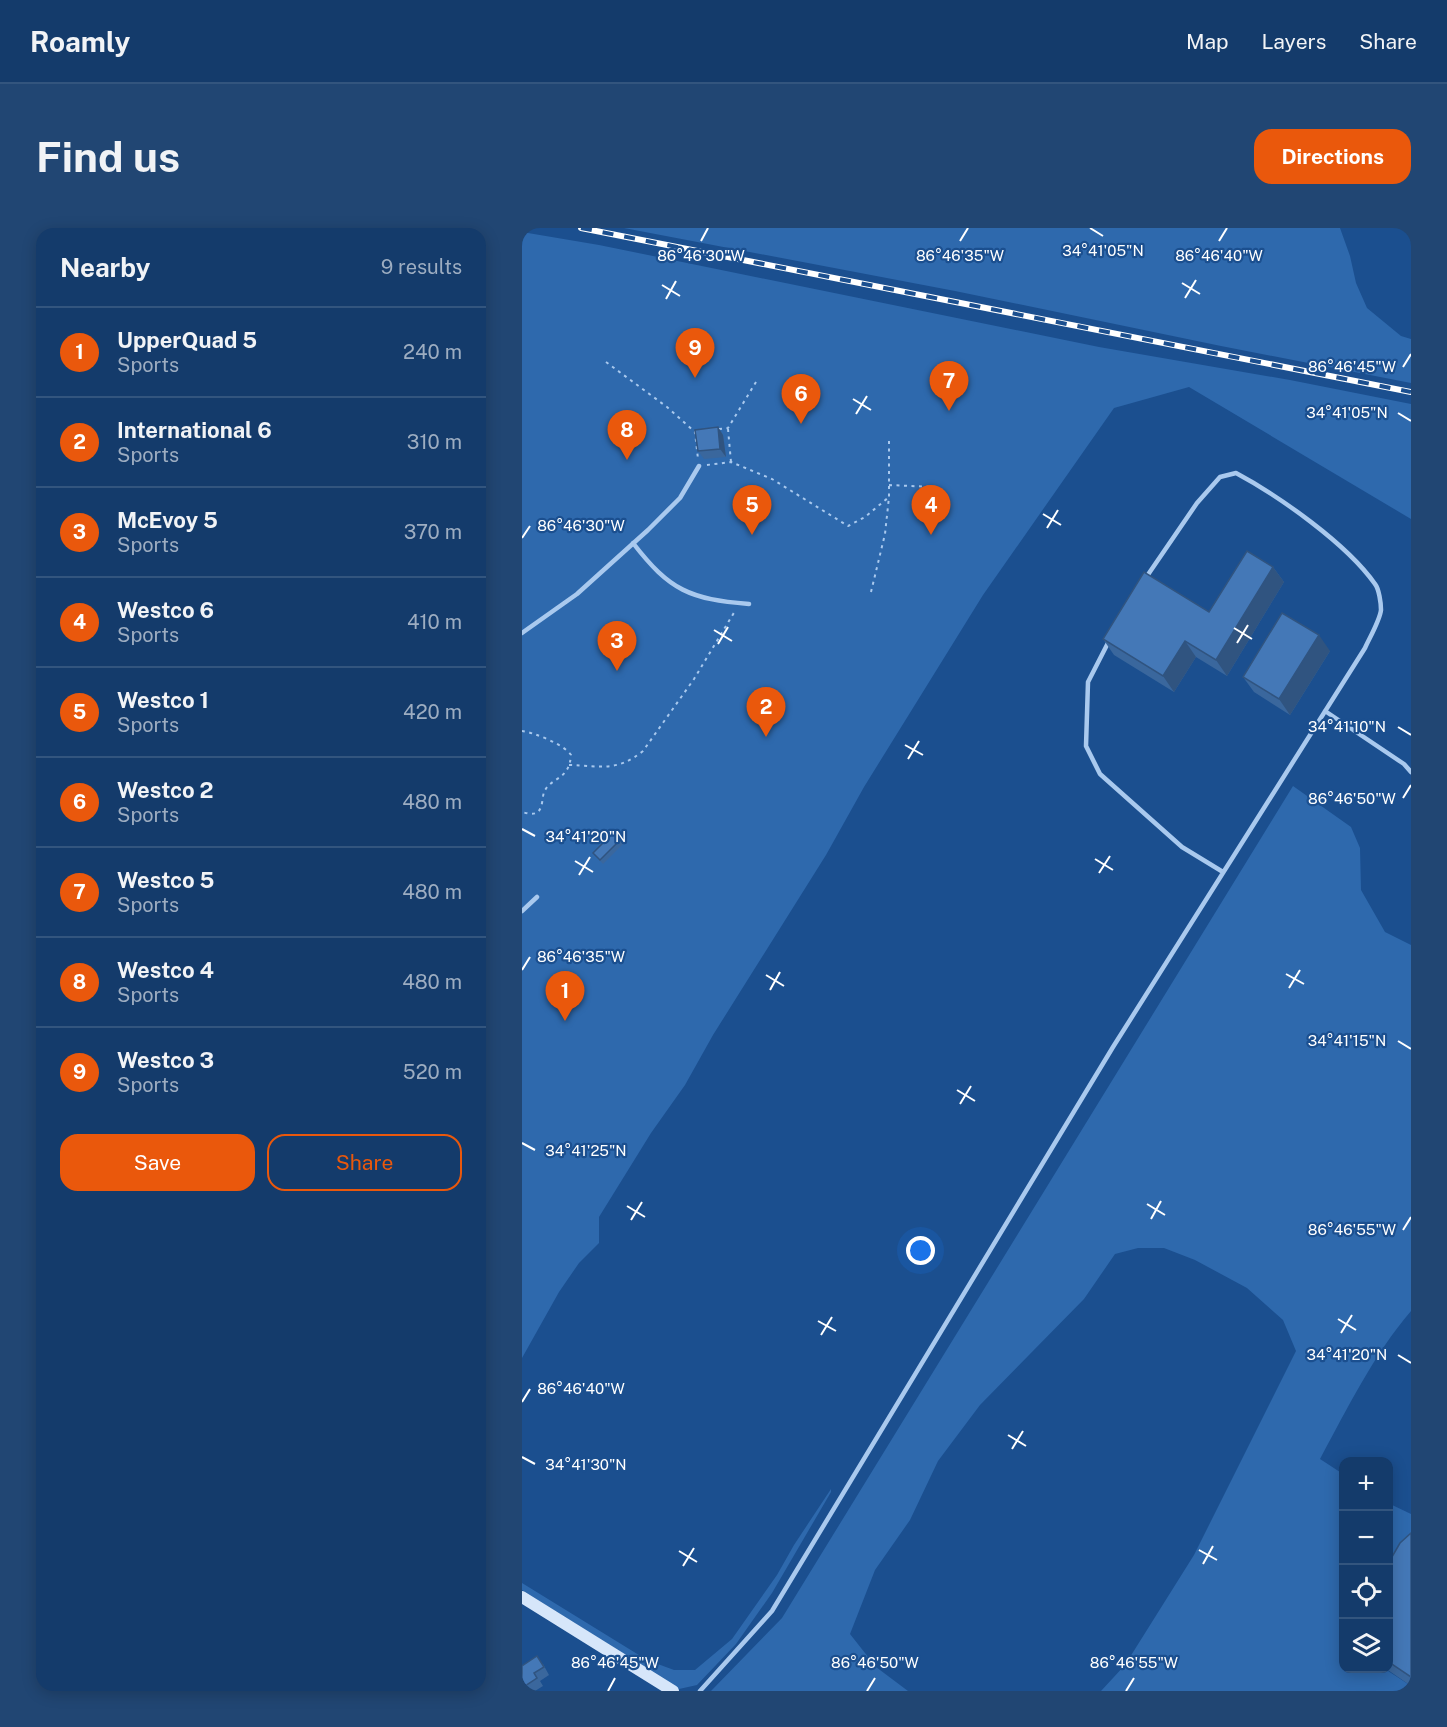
<!DOCTYPE html>
<meta charset="utf-8">
<style>
:root{--surface:#143b6b;--page:#214673;--text:#f1f3f6;--muted:#9dadc1;--line:#33557e;--accent:#ea580c}
body{margin:0;font-family:"Public Sans",sans-serif;background:var(--page);color:var(--text)}
.controls{position:absolute;right:18px;bottom:18px;display:grid;overflow:hidden;border-radius:12px;box-shadow:0 3px 15px #0003}
.controls button{width:54px;height:54px;display:grid;place-items:center;padding:0;border:0;border-bottom:2px solid var(--line);background:var(--surface);color:var(--text);font:30px sans-serif}
.you{position:absolute;left:399px;top:1023px;width:21px;height:21px;margin:-15px;border:4px solid #fff;border-radius:50%;background:#1a73e8;box-shadow:0 0 0 9px #1a73e833}
.badge{display:grid;place-items:center;width:39px;height:39px;border-radius:50%;background:var(--accent);color:#fff;font-size:20px;font-weight:700}
.pin{position:absolute;translate:-50% -50px;filter:drop-shadow(0 2px 3px #0008)}
.pin::after{content:'';position:absolute;top:32px;width:21px;height:18px;background:inherit;clip-path:polygon(0 0,100% 0,50% 100%)}
.list{margin:0;padding:0;list-style:none}
h2{display:flex;justify-content:space-between;align-items:center;height:78px;margin:0;padding:0 24px;font-size:26px}
h2 small{font-size:20px;font-weight:400;color:var(--muted)}
.list li{display:grid;grid-template-columns:39px 1fr auto;gap:18px;align-items:center;box-sizing:border-box;height:90px;padding:0 24px;border-top:2px solid var(--line)}
.list b{display:block;font-size:22px;white-space:nowrap}
.list p{margin:0;font-size:20px;white-space:nowrap;color:var(--muted)}
.list em{font-size:20px;font-style:normal;color:var(--muted)}
.actions{display:flex;gap:12px;padding:18px 24px}
.actions a{flex:1;padding:14px 0;border:2px solid var(--accent);border-radius:18px;text-align:center;font-size:21px;color:var(--accent)}
.actions .main{background:var(--accent);color:#fff}
.icon{flex:none;width:33px;height:33px;fill:none;stroke:currentColor;stroke-width:2;stroke-linecap:round;stroke-linejoin:round}
.map{position:relative;flex:none;width:889px;height:1463px;overflow:hidden;border-radius:18px}
header{display:flex;align-items:center;gap:36px;box-sizing:border-box;height:84px;padding:0 30px;background:var(--surface);border-bottom:2px solid var(--line)}
header strong{font-size:28px}
nav{display:flex;gap:33px;margin-inline-start:auto;font-size:21px}
.intro{display:flex;align-items:center;justify-content:space-between;box-sizing:border-box;height:144px;padding:0 36px}
h1{margin:0;font-size:42px}
.button{padding:15px 27px;border-radius:18px;background:var(--accent);color:#fff;font-size:21px;font-weight:700}
main{display:flex;gap:36px;padding:0 36px}
aside{flex:1;background:var(--surface);border-radius:18px;box-shadow:0 3px 15px #0003}
.map>svg:first-child{display:block}
.green{fill:#2e69ad}
.lines{fill:none;stroke-linecap:round;stroke-linejoin:round}
.path{stroke:#a9c9ee;stroke-width:2;stroke-dasharray:3 4.5;stroke-linecap:butt}
.lane{stroke:#a9c9ee;stroke-width:4.5}
.secondary{stroke:#d6e6fa;stroke-width:12}
.rail-casing{stroke:#fff;stroke-width:6}
.rail{stroke:#1b4f8f;stroke-width:4;stroke-dasharray:11;stroke-linecap:butt}
.wall{fill:#3a679d}
.shaded-wall{fill:#305480}
.building{fill:#4478b7;stroke:#305480;stroke-width:1.5}
.ticks{fill:none;stroke:#fff;stroke-width:2}
.ticks-label{font-size:15px;text-anchor:middle;fill:#fff;stroke:#1b4f8f;stroke-width:4.5;stroke-linejoin:round;paint-order:stroke}
</style>
<header>
<strong>Roamly</strong>
<nav><a>Map</a><a>Layers</a><a>Share</a></nav>
</header>
<div class="intro"><h1>Find us</h1><a class="button">Directions</a></div>
<main>
<aside>
<h2>Nearby<small>9 results</small></h2>
<ul class="list">
<li><span class="badge">1</span><div><b>UpperQuad 5</b><p>Sports</p></div><em>240 m</em></li>
<li><span class="badge">2</span><div><b>International 6</b><p>Sports</p></div><em>310 m</em></li>
<li><span class="badge">3</span><div><b>McEvoy 5</b><p>Sports</p></div><em>370 m</em></li>
<li><span class="badge">4</span><div><b>Westco 6</b><p>Sports</p></div><em>410 m</em></li>
<li><span class="badge">5</span><div><b>Westco 1</b><p>Sports</p></div><em>420 m</em></li>
<li><span class="badge">6</span><div><b>Westco 2</b><p>Sports</p></div><em>480 m</em></li>
<li><span class="badge">7</span><div><b>Westco 5</b><p>Sports</p></div><em>480 m</em></li>
<li><span class="badge">8</span><div><b>Westco 4</b><p>Sports</p></div><em>480 m</em></li>
<li><span class="badge">9</span><div><b>Westco 3</b><p>Sports</p></div><em>520 m</em></li>
</ul>
<div class="actions"><a class="main">Save</a><a>Share</a></div>
</aside>
<div class="map">
<svg width="889" height="1463" viewBox="0 0 889 1463">
<rect width="100%" height="100%" fill="#1b4f8f"/>
<path class="green" d="M102,0H818L828,28L834,55L845,80L879,108L889,111V155L699,118L433,63Z
M0,4L77,17L577,119L768,152L889,176V291L667,159L592,180L461,367L342,559L304,627L191,807L163,857L129,905L77,989V1015L57,1035L37,1064L0,1130Z
M771,558L829,599L838,620L839,662L863,704L889,717V1083C852,1126 825,1181 798,1231L821,1246L822,1440L863,1441L889,1458V1463H579L603,1437L672,1327L774,1123L761,1092L725,1060L673,1032L642,1020H616L593,1026L562,1071L458,1177L416,1233L388,1292L353,1342L328,1406L354,1439L386,1463H189L260,1390Z
M309,1261V1264L250,1365L214,1416L175,1457L157,1461L0,1362V1355L125,1432L152,1442H173L210,1411L255,1347L272,1317Z
M866,1275L889,1286V1331L866,1366Z"/>
<g class="lines">
<path class="path" d="M84,134L145,179L173,204L176,231
M197,201L206,200L234,154
M206,201L209,234
M185,237L209,234L250,251L326,298L343,289L367,269
M367,257L412,259
M349,364L363,306L367,269V210
M0,503C11,504 43,517 49,527C47,553 30,548 22,564C20,570 21,582 14,585C10,587 4,585 0,584
M47,537C79,538 95,544 121,523L172,451L213,383"/>
<path class="lane" d="M111,315C148,363 168,371 227,376
M0,405L55,366L126,302L158,270L177,238
M587,413L566,454L564,518L578,546L660,619L701,644
M803,483L882,536L889,544
M0,683L15,669
M178,1463L250,1383L591,819L843,420C847,411 858,392 859,382C859,375 857,361 853,356C825,316 757,268 714,245L698,249L675,275L623,351"/>
<path class="secondary" d="M0,1369L151,1463"/>
<defs>
<path id="rail" d="M59,0L889,164"/>
</defs>
<use href="#rail" class="rail-casing"/>
<use href="#rail" class="rail"/>
</g>
<path class="wall" d="M196,199L201,207L204,229L182,231L176,223Z
M751,339L762,354L705,448L674,429L652,464L592,427L581,411L687,384Z
M808,423L768,487L732,464L721,449Z
M100,610L103,614L81,636L71,625Z
M889,1305V1458L863,1440H867V1334Z
M21,1436L27,1447L18,1453L21,1458L13,1463H0V1438Z"/>
<path class="shaded-wall" d="M196,199L201,207L204,229L198,221Z
M751,339L762,354L705,448L694,432Z
M797,407L808,423L768,487L757,471Z
M663,413L674,429L652,464L641,448Z"/>
<path class="building" d="M196,199L198,221L176,223L173,202Z
M725,323L751,339L694,432L663,413L641,448L581,411L622,344L687,384Z
M760,385L797,407L757,471L721,449Z
M93,603L100,610L78,632L71,625Z
M889,1305V1449L867,1434V1334L878,1315Z
M15,1428L22,1439L12,1445L15,1450L0,1460V1438Z"/>
<path class="ticks" d="M568,0L581,8M179,13L186,0M438,13L446,0M697,13L705,0M660,55L678,66M140,57L158,68M663,70L674,52M144,71L154,53M881,139L889,126M331,171L349,182M876,185L889,193M334,186L345,168M521,286L539,297M525,300L536,282M0,310L8,298M712,400L730,411M192,402L210,413M715,415L726,397M196,416L206,399M876,499L889,507M383,517L401,527M386,531L397,513M881,570L889,557M0,601L13,608M573,631L591,642M53,633L71,644M577,645L588,628M57,647L68,629M0,742L8,729M764,746L782,756M244,747L262,758M767,760L778,742M248,762L258,744M876,813L889,821M435,862L453,873M438,876L449,858M0,915L13,922M625,976L643,987M105,978L123,989M629,991L639,973M109,992L120,974M881,1002L889,989M816,1091L834,1102M296,1093L314,1103M819,1105L830,1087M299,1107L310,1089M876,1127L889,1135M0,1174L8,1161M486,1207L504,1218M490,1221L501,1203M0,1229L13,1236M677,1322L695,1332M157,1323L175,1334M681,1336L691,1318M161,1338L172,1320M86,1463L93,1450M345,1463L353,1450M604,1463L612,1450"/>
<g class="ticks-label">
<text x="581" y="28">34°41'05"N</text>
<text x="179" y="33">86°46'30"W</text>
<text x="438" y="33">86°46'35"W</text>
<text x="697" y="33">86°46'40"W</text>
<text x="830" y="144">86°46'45"W</text>
<text x="825" y="190">34°41'05"N</text>
<text x="59" y="303">86°46'30"W</text>
<text x="825" y="504">34°41'10"N</text>
<text x="830" y="576">86°46'50"W</text>
<text x="64" y="614">34°41'20"N</text>
<text x="59" y="734">86°46'35"W</text>
<text x="825" y="818">34°41'15"N</text>
<text x="64" y="928">34°41'25"N</text>
<text x="830" y="1007">86°46'55"W</text>
<text x="825" y="1132">34°41'20"N</text>
<text x="59" y="1166">86°46'40"W</text>
<text x="64" y="1242">34°41'30"N</text>
<text x="93" y="1440">86°46'45"W</text>
<text x="353" y="1440">86°46'50"W</text>
<text x="612" y="1440">86°46'55"W</text>
</g>
</svg>
<div class="controls">
<button>+</button>
<button>−</button>
<button><svg class="icon" aria-label="locate" viewBox="0 0 24 24"><circle cx="12" cy="12" r="6"/><path d="M12 2v4M12 18v4M2 12h4M18 12h4"/></svg></button>
<button><svg class="icon" aria-label="layers" viewBox="0 0 24 24"><path d="M12 4l9 5-9 5-9-5zM3 14l9 5 9-5"/></svg></button>
</div>
<div class="you"></div>
<div class="pin badge" style="left:43px;top:793px">1</div>
<div class="pin badge" style="left:244px;top:509px">2</div>
<div class="pin badge" style="left:95px;top:443px">3</div>
<div class="pin badge" style="left:409px;top:307px">4</div>
<div class="pin badge" style="left:230px;top:307px">5</div>
<div class="pin badge" style="left:279px;top:196px">6</div>
<div class="pin badge" style="left:427px;top:183px">7</div>
<div class="pin badge" style="left:105px;top:232px">8</div>
<div class="pin badge" style="left:173px;top:150px">9</div>
</div>
</main>
